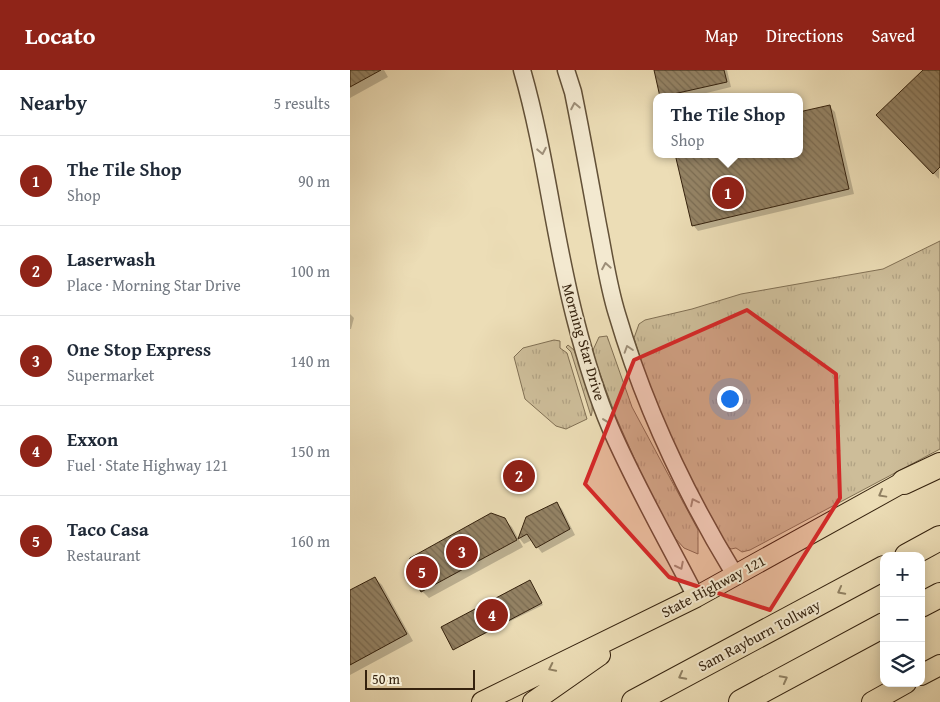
<!DOCTYPE html>
<meta charset="utf-8">
<style>
:root{--surface:#fff;--page:#f6f6f7;--text:#1f2937;--muted:#747a83;--line:#e0e1e3;--accent:#8f2418}
body{margin:0;font-family:"Gentium Book Plus",serif;background:var(--page);color:var(--text)}
.controls{position:absolute;right:15px;bottom:15px;display:grid;overflow:hidden;border-radius:10px;box-shadow:0 2px 12px #0003}
.controls button{width:45px;height:45px;display:grid;place-items:center;padding:0;border:0;border-bottom:1px solid var(--line);background:var(--surface);color:var(--text);font:25px sans-serif}
.scale{position:absolute;left:15px;bottom:12px;width:110px;box-sizing:border-box;padding-left:5px;border:2px solid #35220e;border-top:0;font-size:14px;line-height:18px;white-space:nowrap;color:#35220e;-webkit-text-stroke:4px #f3e9d0;paint-order:stroke}
.you{position:absolute;left:379px;top:328px;width:18px;height:18px;margin:-12px;border:4px solid #fff;border-radius:50%;background:#1a73e8;box-shadow:0 0 0 8px #1a73e833}
.badge{display:grid;place-items:center;width:32px;height:32px;border-radius:50%;background:var(--accent);color:#fff;font-size:16px;font-weight:700}
.pin{position:absolute;translate:-50% -50%;border:2px solid #fff;box-shadow:0 1px 5px #0006}
.popup{position:absolute;left:303px;top:23px;width:150px;height:65px;box-sizing:border-box;display:grid;place-content:center;border-radius:10px;background:var(--surface);filter:drop-shadow(0 1px 4px #0005);font-size:16px;white-space:nowrap;color:var(--muted)}
.popup b{font-size:19px;color:var(--text)}
.popup::after{content:'';position:absolute;left:50%;top:100%;margin-left:-10px;border:10px solid transparent;border-top-color:var(--surface)}
.list{margin:0;padding:0;list-style:none}
h2{display:flex;justify-content:space-between;align-items:center;height:65px;margin:0;padding:0 20px;font-size:21px}
h2 small{font-size:16px;font-weight:400;color:var(--muted)}
.list li{display:grid;grid-template-columns:32px 1fr auto;gap:15px;align-items:center;box-sizing:border-box;height:90px;padding:0 20px;border-top:1px solid var(--line)}
.list b{display:block;font-size:19px;white-space:nowrap}
.list p{margin:0;font-size:16px;white-space:nowrap;color:var(--muted)}
.list em{font-size:16px;font-style:normal;color:var(--muted)}
.icon{flex:none;width:28px;height:28px;fill:none;stroke:currentColor;stroke-width:2;stroke-linecap:round;stroke-linejoin:round}
.map{position:relative;flex:none;width:590px;height:632px;overflow:hidden}
header{display:flex;align-items:center;gap:30px;box-sizing:border-box;height:70px;padding:0 25px;background:var(--accent);color:#fff}
header strong{font-size:24px}
nav{display:flex;gap:28px;margin-inline-start:auto;font-size:18px}
main{display:flex}
aside{flex:1;background:var(--surface)}
.map>svg:first-child{display:block}
.grass{fill:url(#grass-tufts);stroke:#817054}
.shadow{fill:#0003}
.building{fill:url(#building-back-hatch);stroke:#35220e}
.lines{fill:none;stroke-linecap:round;stroke-linejoin:round}
.minor-casing{stroke:#635138;stroke-width:19}
.major-casing{stroke:#35220e;stroke-width:22}
.highway-casing{stroke:#35220e;stroke-width:26}
.minor{stroke:#f3e9d0;stroke-width:16}
.major{stroke:#ecddb6;stroke-width:20}
.highway{stroke:#ecddb6;stroke-width:24}
.oneway{stroke:#9e8f79}
.oneway2{stroke:#908062}
.marked{fill:#d62828;fill-opacity:0.2;stroke:#d62828;stroke-width:4;stroke-linejoin:round}
.labels{text-anchor:middle;dominant-baseline:central;stroke-width:4;stroke-linejoin:round;paint-order:stroke}
.street-label{font-size:15px;fill:#35220e;stroke:#f3e9d0}
</style>
<header>
<strong>Locato</strong>
<nav><a>Map</a><a>Directions</a><a>Saved</a></nav>
</header>
<main>
<aside>
<h2>Nearby<small>5 results</small></h2>
<ul class="list">
<li><span class="badge">1</span><div><b>The Tile Shop</b><p>Shop</p></div><em>90 m</em></li>
<li><span class="badge">2</span><div><b>Laserwash</b><p>Place · Morning Star Drive</p></div><em>100 m</em></li>
<li><span class="badge">3</span><div><b>One Stop Express</b><p>Supermarket</p></div><em>140 m</em></li>
<li><span class="badge">4</span><div><b>Exxon</b><p>Fuel · State Highway 121</p></div><em>150 m</em></li>
<li><span class="badge">5</span><div><b>Taco Casa</b><p>Restaurant</p></div><em>160 m</em></li>
</ul>
</aside>
<div class="map">
<svg width="590" height="632" viewBox="0 0 590 632">
<defs>
<pattern id="grass-tufts" width="24" height="20" patternUnits="userSpaceOnUse" patternTransform="scale(1.25)"><rect width="24" height="20" fill="#cdbd99"/><path d="M3 7l-1-3M5 7V3M7 7l1-3M15 17l-1-3M17 17v-4M19 17l1-3" fill="none" stroke="#b1a283"/></pattern>
<pattern id="building-back-hatch" width="6" height="6" patternUnits="userSpaceOnUse" patternTransform="scale(1.25)"><rect width="6" height="6" fill="#948365"/><path d="M-1 5l2 2M0 0l6 6M5-1l2 2" fill="none" stroke="#7a6b52"/></pattern>
</defs>
<rect width="100%" height="100%" fill="#ecddb6"/>
<filter id="stains"><feTurbulence type="fractalNoise" baseFrequency=".004" numOctaves="4"/><feColorMatrix values="0 0 0 0 .2 0 0 0 0 .09 0 0 0 0 .02 0 0 0 .5 -.17"/></filter>
<radialGradient id="worn" r=".72"><stop offset=".6" stop-color="#630" stop-opacity="0"/><stop offset="1" stop-color="#630" stop-opacity=".3"/></radialGradient>
<path class="grass" d="M590,171V379L400,480L392,482L386,478L381,479L375,473L329,388L298,313L284,268L289,254L295,250L342,239L391,224L533,199Z
M257,266L282,337L348,460V484L334,478L325,468L301,426L266,347L245,290L243,280L249,267Z
M204,270L210,271V278L217,283L237,349L216,359L206,356L175,329L164,287L173,278Z
M218,275L224,280C230,296 247,331 241,346L221,282L216,277Z"/>
<path class="shadow" d="M0,0H34L38,7L0,28Z
M306,0H377L381,17L340,27H312Z
M574,0H590L589,109L527,45Z
M479,36L485,42L504,124L348,161L343,155L449,84Z
M0,244L4,248L1,259H0Z
M168,403L176,416L167,421L164,417Z
M206,433L212,439L225,465L192,483L182,470L174,474L170,469L177,448Z
M154,449L162,457L173,477L79,528L72,521Z
M25,508L32,515L63,571L0,605V521Z
M181,513L193,535L104,579L93,558Z"/>
<path class="building" d="M0,0H31L0,17Z
M304,0H374L377,12L310,27Z
M573,0H590V97L583,104L526,45Z
M480,35L499,119L342,156L325,84H449V42Z
M168,402L174,412L163,418L157,407Z
M207,432L220,459L186,478L177,464L168,469L176,447Z
M141,443L155,448L167,470L71,522L57,498L60,488Z
M25,507L57,564L0,595V520Z
M180,510L192,533L103,580L91,557Z"/>
<g class="lines">
<defs>
<path id="minor" d="M172,0C196,83 204,169 226,252C235,287 246,324 260,357C285,415 317,470 346,527
M216,0L223,22C232,66 240,111 248,155C254,185 258,215 267,244C294,336 335,423 385,505"/>
<path id="major" d="M571,605L590,595
M132,632L346,527L566,405
M183,632L250,585
M522,632L556,613"/>
<path id="highway" d="M554,412L590,395
M557,486L590,468
M571,535L590,525
M284,632L534,498
M391,632L534,555"/>
</defs>
<use href="#minor" class="minor-casing"/>
<use href="#major" class="major-casing"/>
<use href="#highway" class="highway-casing"/>
<use href="#minor" class="minor"/>
<use href="#major" class="major"/>
<use href="#highway" class="highway"/>
</g>
<defs><path id="oneway-chevron" d="M-2-3.5L2.5 0L-2 3.5" fill="none" stroke-width="1.6" stroke-linecap="round" stroke-linejoin="round" transform="scale(1.25)"/></defs>
<g class="oneway">
<use href="#oneway-chevron" transform="translate(225 36) rotate(-101)"/>
<use href="#oneway-chevron" transform="translate(192 81) rotate(79)"/>
<use href="#oneway-chevron" transform="translate(256 196) rotate(-100)"/>
<use href="#oneway-chevron" transform="translate(278 279) rotate(-108)"/>
<use href="#oneway-chevron" transform="translate(258 350) rotate(70)"/>
<use href="#oneway-chevron" transform="translate(344 432) rotate(-116)"/>
<use href="#oneway-chevron" transform="translate(330 496) rotate(63)"/>
</g>
<g class="oneway2">
<use href="#oneway-chevron" transform="translate(532 424) rotate(151)"/>
<use href="#oneway-chevron" transform="translate(491 521) rotate(152)"/>
<use href="#oneway-chevron" transform="translate(202 598) rotate(154)"/>
<use href="#oneway-chevron" transform="translate(332 606) rotate(152)"/>
<use href="#oneway-chevron" transform="translate(434 609) rotate(-28)"/>
</g>
<path class="marked" d="M397,240L486,304L490,428L420,540L319,507L235,414L284,290Z"/>
<g class="labels">
<g class="street-label">
<text transform="translate(234 272) rotate(74)">Morning Star Drive</text>
<text transform="translate(363 516) rotate(-28)">State Highway 121</text>
<text transform="translate(409 565) rotate(-28)">Sam Rayburn Tollway</text>
</g>
</g>
<rect width="100%" height="100%" filter="url(#stains)"/>
<rect width="100%" height="100%" fill="url(#worn)"/>
</svg>
<div class="controls">
<button>+</button>
<button>−</button>
<button><svg class="icon" aria-label="layers" viewBox="0 0 24 24"><path d="M12 4l9 5-9 5-9-5zM3 14l9 5 9-5"/></svg></button>
</div>
<div class="scale">50 m</div>
<div class="you"></div>
<div class="pin badge" style="left:378px;top:123px">1</div>
<div class="popup"><b>The Tile Shop</b>Shop</div>
<div class="pin badge" style="left:169px;top:406px">2</div>
<div class="pin badge" style="left:112px;top:482px">3</div>
<div class="pin badge" style="left:142px;top:545px">4</div>
<div class="pin badge" style="left:72px;top:502px">5</div>
</div>
</main>
